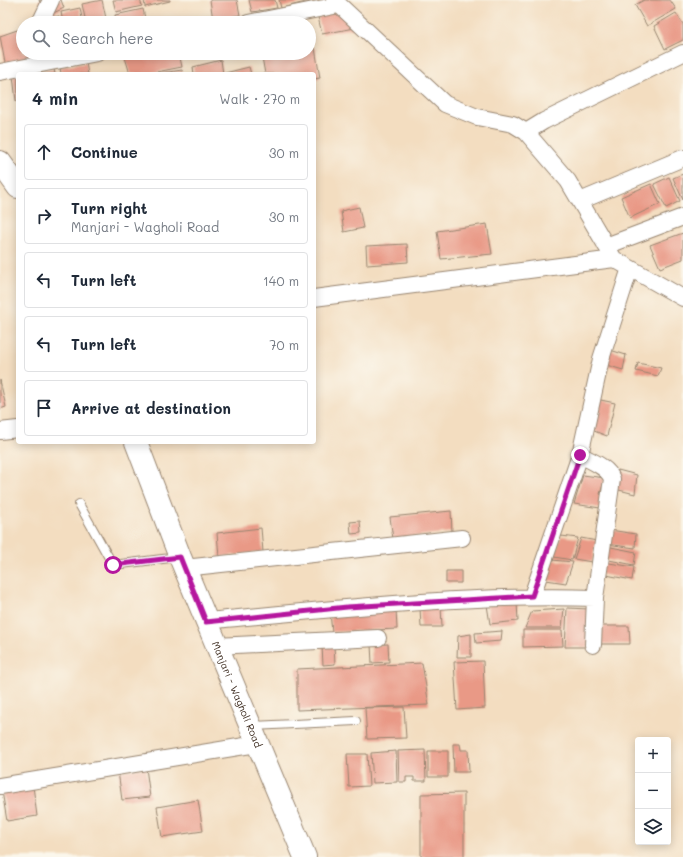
<!DOCTYPE html>
<meta charset="utf-8">
<style>
:root{--surface:#fff;--page:#f6f6f7;--text:#1f2937;--muted:#747a83;--line:#e0e1e3}
body{margin:0;font-family:Mali,sans-serif;background:var(--page);color:var(--text)}
.controls{position:absolute;right:12px;bottom:12px;display:grid;overflow:hidden;border-radius:4px;box-shadow:0 2px 10px #0003}
.controls button{width:36px;height:36px;display:grid;place-items:center;padding:0;border:0;border-bottom:1px solid var(--line);background:var(--surface);color:var(--text);font:20px sans-serif}
.stop{position:absolute;width:12px;height:12px;margin:-9px;border:3px solid #b5179e;border-radius:50%;background:#fff}
.stop.end{background:#b5179e;border-color:#fff;box-shadow:0 1px 4px #0008}
.list{margin:0;padding:0;list-style:none}
h2{display:flex;justify-content:space-between;align-items:center;height:52px;margin:0;padding:0 16px;font-size:17px}
h2 small{font-size:13px;font-weight:400;color:var(--muted)}
.list li{display:grid;grid-template-columns:26px 1fr auto;gap:12px;align-items:center;box-sizing:border-box;height:56px;margin:0 8px 8px;padding:0 8px;border:1px solid var(--line);border-radius:4px}
.list b{display:block;font-size:15px;white-space:nowrap}
.list p{margin:0;font-size:13px;white-space:nowrap;color:var(--muted)}
.list em{font-size:13px;font-style:normal;color:var(--muted)}
.icon{flex:none;width:22px;height:22px;fill:none;stroke:currentColor;stroke-width:2;stroke-linecap:round;stroke-linejoin:round}
.map{position:relative;flex:none;width:683px;height:857px;overflow:hidden}
.search{position:absolute;background:var(--surface);box-shadow:0 2px 10px #0003;left:16px;top:16px;width:300px;height:44px;display:flex;align-items:center;gap:10px;box-sizing:border-box;padding:0 14px;border-radius:22px;color:var(--muted);font-size:15px}
.panel{position:absolute;background:var(--surface);box-shadow:0 2px 10px #0003;left:16px;top:72px;width:300px;height:372px;border-radius:4px}
.map>svg:first-child{display:block}
.building{fill:#e99986}
.lines{fill:none;stroke-linecap:round;stroke-linejoin:round}
.service-casing{stroke:#97846f;stroke-width:10}
.minor-casing{stroke:#97846f;stroke-width:18}
.primary-casing{stroke:#97846f;stroke-width:24}
.service{stroke:#fff;stroke-width:8}
.minor{stroke:#fff;stroke-width:16}
.primary{stroke:#fff;stroke-width:22}
.route{stroke:#b5179e;stroke-width:5}
.labels{text-anchor:middle;dominant-baseline:central;stroke-width:3;stroke-linejoin:round;paint-order:stroke}
.street-label{font-size:10px;fill:#3b2a1e;stroke:#fbf7ec}
</style>
<div class="map">
<svg width="683" height="857" viewBox="0 0 683 857">
<rect width="100%" height="100%" fill="#fbf7ec"/>
<filter id="ink" filterUnits="userSpaceOnUse"><feTurbulence type="fractalNoise" baseFrequency=".025" numOctaves="2"/><feDisplacementMap in="SourceGraphic" scale="8" xChannelSelector="R" yChannelSelector="G"/><feConvolveMatrix kernelMatrix="1 2 1 2 8 2 1 2 1" color-interpolation-filters="sRGB"/></filter>
<filter id="wash" filterUnits="userSpaceOnUse"><feTurbulence type="fractalNoise" baseFrequency=".012" numOctaves="4" result="noise"/><feDisplacementMap in="SourceGraphic" scale="16" xChannelSelector="R" yChannelSelector="G"/><feGaussianBlur stdDeviation="0.9" result="paint"/><feColorMatrix in="noise" values="0 0 0 0 0 0 0 0 0 0 0 0 0 0 0 0 0 1.4 0 .05"/><feComposite in="paint" operator="in"/></filter>
<g filter="url(#wash)">
<rect width="100%" height="100%" fill="#f3ddc0"/>
<g id="blocks">
<path class="building" d="M39,0H61L64,8L45,17Z
M102,0L107,23H86L82,4Z
M113,0H140L142,6L116,12Z
M144,0H170V1L145,7Z
M210,0H237L240,15L213,20Z
M249,0H275L277,8L252,12Z
M279,0H310V1L281,8Z
M644,0H670L676,9L647,26L635,5Z
M80,8L83,23H63L61,12Z
M143,9L146,23H116L115,15Z
M339,11L355,28L322,34L318,17Z
M676,13L683,24V40L665,49L654,26Z
M59,16L60,23H46L45,19Z
M23,28V53H32L33,58L5,63L0,36Z
M315,48L320,78L314,79V74H265L262,57L285,53H309V49Z
M128,53H179L182,67L146,74H130L124,54Z
M221,60L223,74H194L193,67Z
M86,63L88,74H61L60,67Z
M249,67L251,74H225V73Z
M54,69L55,74H30Z
M182,70L183,74H161V73Z
M18,75V101H16L13,76Z
M683,174V200L673,178Z
M669,177L680,201L666,208L654,184Z
M651,184L660,204L630,218L621,197Z
M359,207L363,228L344,232L341,211Z
M487,224L492,254L441,259L437,231Z
M683,233V259L660,268L650,245Z
M407,244L408,262L367,265L366,246Z
M607,349L626,355L623,370L603,364Z
M638,363L661,368L658,376L636,371Z
M0,380L6,407L0,409Z
M596,399L615,403L607,436L589,429Z
M618,470L637,475L635,494L615,489Z
M583,475L605,478L600,494L603,496L600,508L574,504Z
M451,511L452,532L393,539L390,517Z
M360,521L361,533L351,534L350,522Z
M261,528L263,552L219,557L217,533Z
M610,530L636,534L635,548L607,544Z
M561,536L578,538L572,560L554,557Z
M581,538L597,541L592,562L574,559Z
M606,546L636,552L634,565L604,559Z
M552,560L573,562L566,583L546,580Z
M603,562L634,567L632,580L601,574Z
M446,571H461V583H446Z
M517,602L518,621L490,624L487,605Z
M441,606L442,627H421L420,608Z
M567,608L589,609L588,647H565Z
M396,609L397,629L332,632L330,613Z
M564,609L562,628H525L532,611Z
M598,626H629L630,644H598Z
M523,630H562L563,646L523,647Z
M502,631L501,641L476,643L475,633Z
M471,634V657H457L458,636Z
M388,644L389,662L372,663L371,645Z
M322,646H334L335,664L323,665Z
M483,661L485,708L457,710L454,662Z
M422,663L429,705L297,710V669Z
M404,707L406,738L367,739L365,708Z
M453,744H460L461,750H468L469,772H454Z
M425,750L426,781H414V777H406V782H399L398,751Z
M396,751L397,782L373,783L371,753Z
M428,751H448V777H428Z
M347,754H367L369,786L349,787Z
M146,768L150,797L122,800L118,771Z
M33,786L37,816L7,821L2,791Z
M464,793V857H421V794Z
M198,800L203,831L162,837L157,807Z"/>
</g>
</g>
<g filter="url(#ink)">
<use href="#blocks" fill-opacity="0" stroke="#97846f" stroke-width="1"/>
<g class="lines">
<defs>
<path id="service" d="M79,504L113,565L179,557
M253,726L356,721"/>
<path id="minor" d="M334,0L445,104L477,117L513,124L526,132L568,181L614,259
M40,23L51,0
M248,23L339,5
M0,72L97,53
M526,132L544,121L683,53
M580,201L683,158
M606,246L683,217
M314,298L614,259L683,298
M0,431L18,429
M580,455C591,461 608,467 612,479L595,598L593,645
M184,568L462,538
M532,596L580,455L601,359L630,268
M206,621C335,609 465,594 595,598
M216,646L378,638
M0,786L257,744"/>
<g id="primary">
<path d="M0,162L18,187"/>
<path id="s1" d="M136,442L180,557L305,857"/>
</g>
</defs>
<use href="#service" class="service-casing"/>
<use href="#minor" class="minor-casing"/>
<use href="#primary" class="primary-casing"/>
<use href="#service" class="service"/>
<use href="#minor" class="minor"/>
<use href="#primary" class="primary"/>
</g>
</g>
<g class="lines" filter="url(#ink)">
<path class="route" d="M113,565L180,557L206,622L347,607L532,596L580,455"/>
</g>
<g class="labels">
<g class="street-label">
<text stroke="none"><textPath href="#s1" startOffset="272">Manjari - Wagholi Road</textPath></text>
</g>
</g>
</svg>
<div class="controls">
<button>+</button>
<button>−</button>
<button><svg class="icon" aria-label="layers" viewBox="0 0 24 24"><path d="M12 4l9 5-9 5-9-5zM3 14l9 5 9-5"/></svg></button>
</div>
<div class="stop" style="left:113px;top:565px"></div>
<div class="stop end" style="left:580px;top:455px"></div>
<div class="search"><svg class="icon" aria-label="search" viewBox="0 0 24 24"><circle cx="10" cy="10" r="6"/><path d="M15 15l6 6"/></svg>Search here</div>
<section class="panel">
<h2>4 min<small>Walk · 270 m</small></h2>
<ul class="list">
<li><svg class="icon" aria-label="ahead" viewBox="0 0 24 24"><path d="M12 20V5M6 11l6-6 6 6"/></svg><div><b>Continue</b></div><em>30 m</em></li>
<li><svg class="icon" aria-label="right" viewBox="0 0 24 24"><path d="M7 20v-9h11M14 6l5 5-5 5"/></svg><div><b>Turn right</b><p>Manjari - Wagholi Road</p></div><em>30 m</em></li>
<li><svg class="icon" aria-label="left" viewBox="0 0 24 24"><path d="M17 20v-9H6M10 6l-5 5 5 5"/></svg><div><b>Turn left</b></div><em>140 m</em></li>
<li><svg class="icon" aria-label="left" viewBox="0 0 24 24"><path d="M17 20v-9H6M10 6l-5 5 5 5"/></svg><div><b>Turn left</b></div><em>70 m</em></li>
<li><svg class="icon" aria-label="arrive" viewBox="0 0 24 24"><path d="M6 21V4h12l-3 4 3 4H6"/></svg><div><b>Arrive at destination</b></div></li>
</ul>
</section>
</div>
